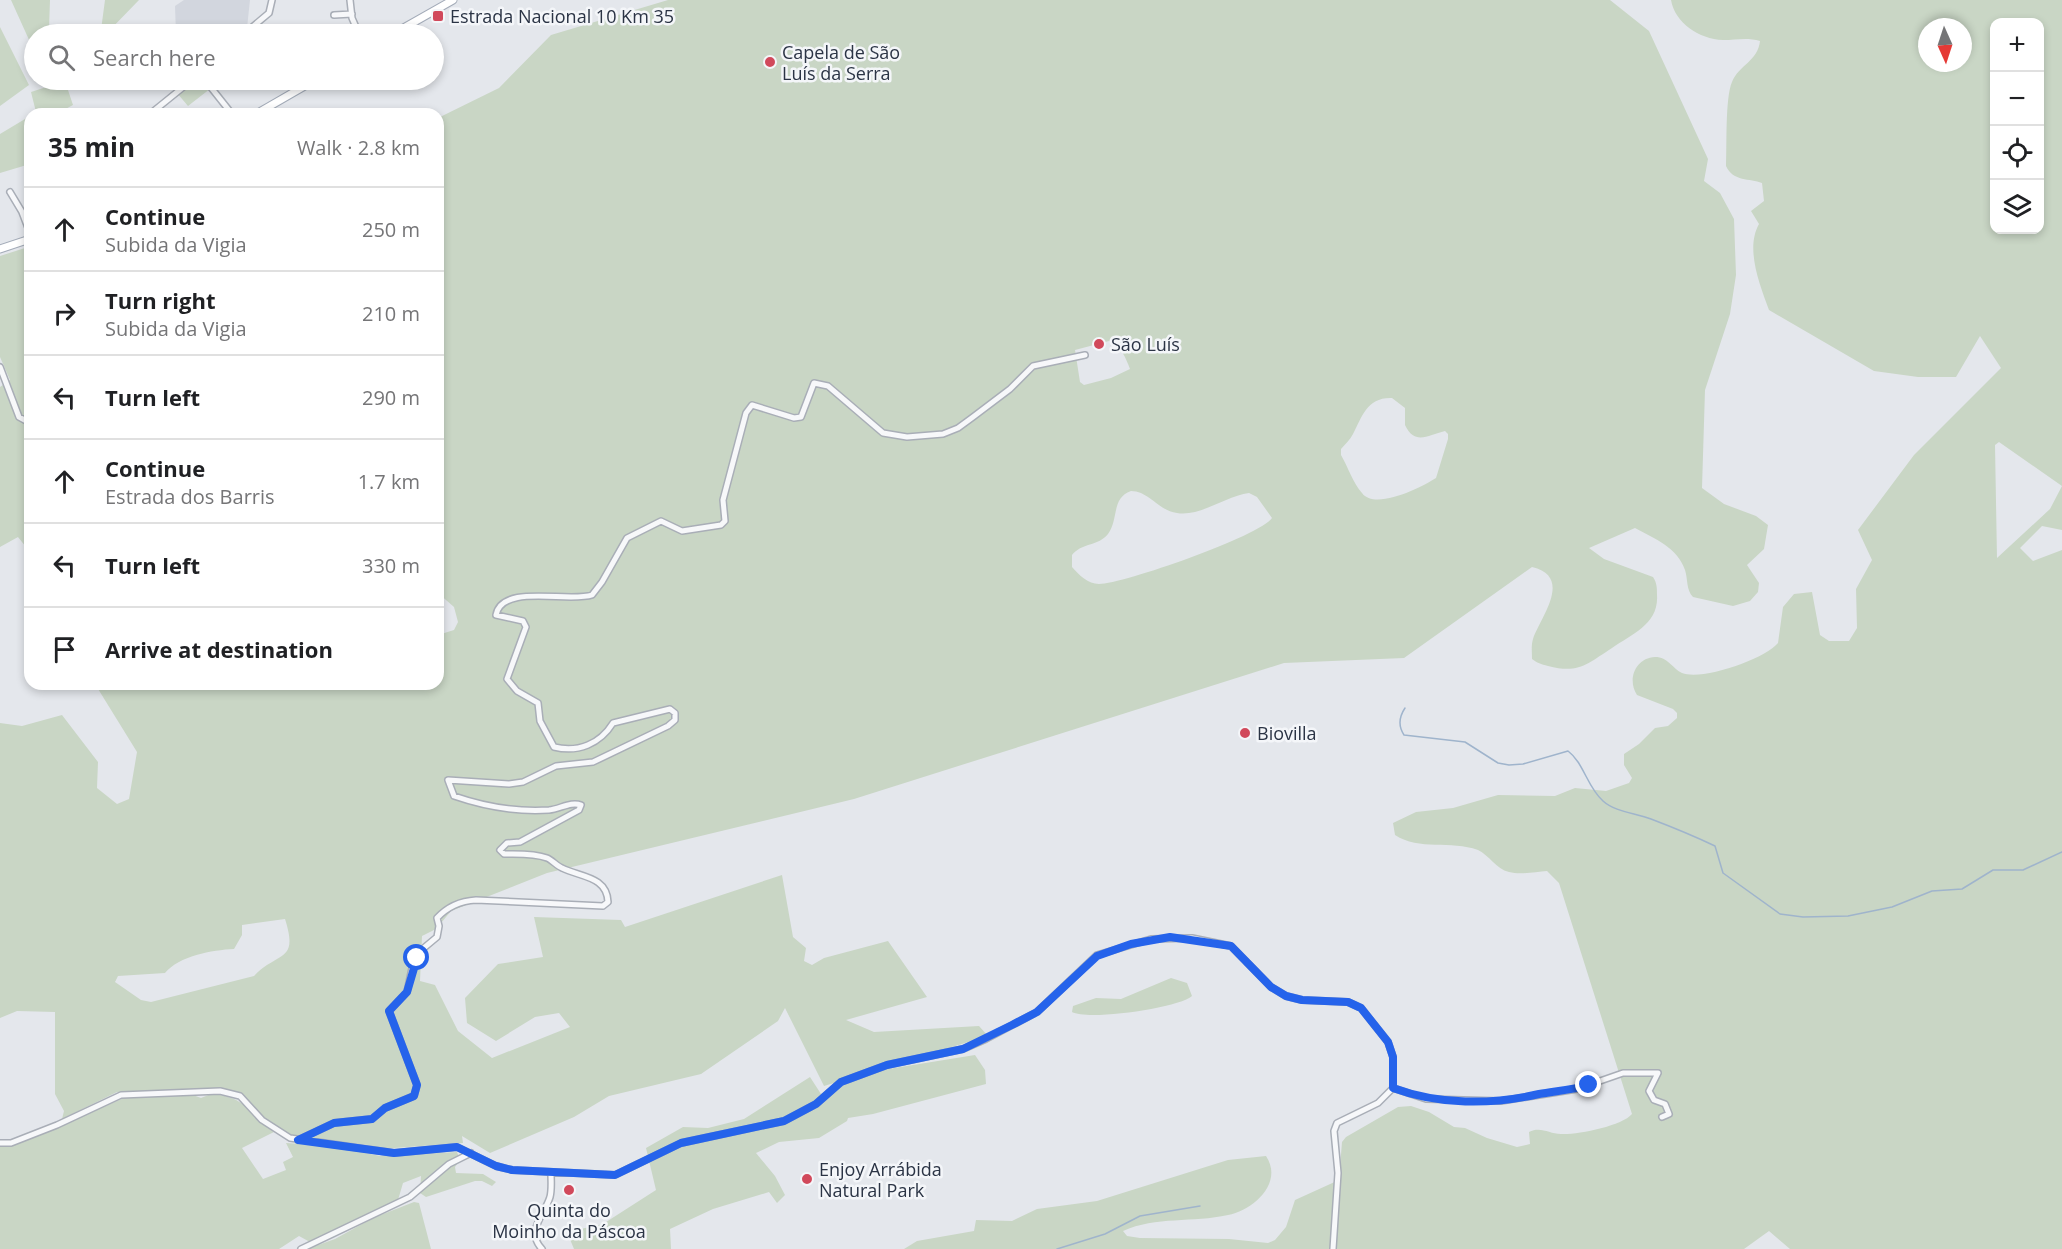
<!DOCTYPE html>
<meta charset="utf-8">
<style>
:root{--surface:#fff;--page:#f2f2f2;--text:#202124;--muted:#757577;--line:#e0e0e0}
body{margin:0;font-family:"Open Sans",sans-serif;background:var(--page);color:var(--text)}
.controls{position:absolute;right:18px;top:18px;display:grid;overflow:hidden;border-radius:12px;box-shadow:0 3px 9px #0003}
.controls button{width:54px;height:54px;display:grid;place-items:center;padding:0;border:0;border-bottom:2px solid var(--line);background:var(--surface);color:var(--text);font:30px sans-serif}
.compass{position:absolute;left:1918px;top:18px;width:54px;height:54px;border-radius:50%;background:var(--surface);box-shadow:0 3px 9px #0003;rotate:177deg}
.stop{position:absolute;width:18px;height:18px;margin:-14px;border:4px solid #2563eb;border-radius:50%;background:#fff}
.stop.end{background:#2563eb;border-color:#fff;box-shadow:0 2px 6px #0008}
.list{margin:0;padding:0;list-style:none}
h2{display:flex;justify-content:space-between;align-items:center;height:78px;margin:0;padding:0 24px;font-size:26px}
h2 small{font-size:20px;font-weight:400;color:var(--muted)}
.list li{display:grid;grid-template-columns:39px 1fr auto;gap:18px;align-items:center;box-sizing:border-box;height:84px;padding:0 24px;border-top:2px solid var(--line)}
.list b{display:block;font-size:22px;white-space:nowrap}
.list p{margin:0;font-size:20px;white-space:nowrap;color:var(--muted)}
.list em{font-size:20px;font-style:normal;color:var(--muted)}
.icon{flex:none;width:33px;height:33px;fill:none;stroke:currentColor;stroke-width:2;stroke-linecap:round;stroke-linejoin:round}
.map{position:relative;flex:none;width:2062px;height:1249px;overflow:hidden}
.search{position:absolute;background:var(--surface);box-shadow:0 3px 9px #0003;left:24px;top:24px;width:420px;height:66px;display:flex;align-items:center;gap:15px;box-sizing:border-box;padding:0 21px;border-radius:33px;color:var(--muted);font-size:22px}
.panel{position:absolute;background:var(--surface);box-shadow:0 3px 9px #0003;left:24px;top:108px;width:420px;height:582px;border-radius:18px}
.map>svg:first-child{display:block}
.built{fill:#d2d6de}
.green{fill:#c9d6c5;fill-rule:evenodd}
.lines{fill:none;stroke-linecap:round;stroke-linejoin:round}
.stream{stroke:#9fb4cc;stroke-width:1.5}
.minor-casing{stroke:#a9aeb7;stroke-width:8}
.major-casing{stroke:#a3abb8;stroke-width:9}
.minor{stroke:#f7f8fa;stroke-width:5}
.major{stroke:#fff;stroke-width:7}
.route{stroke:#2563eb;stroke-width:8}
.poi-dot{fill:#d1495b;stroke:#f4f6f9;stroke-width:2}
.labels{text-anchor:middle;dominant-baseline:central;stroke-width:5;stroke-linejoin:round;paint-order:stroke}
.poi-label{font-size:18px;fill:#2b3445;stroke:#f4f6f9;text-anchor:start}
</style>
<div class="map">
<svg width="2062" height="1249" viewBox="0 0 2062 1249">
<rect width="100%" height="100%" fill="#e4e7ec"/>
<path class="built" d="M184,0H250L247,28L239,34H176L175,6Z"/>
<path class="green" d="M11,0H50L49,29L41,34H34V39L30,42Z
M105,0H139L106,34H94L101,30Z
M668,0H1610L1649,31L1708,159L1704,181L1720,193L1734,219L1736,275L1730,314L1705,390L1702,488L1724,504L1756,516L1768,525L1764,549L1747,565L1759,583L1758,592L1750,601L1733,606L1693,597C1686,590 1688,579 1685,570C1677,547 1655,539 1635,528L1589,548L1604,559L1653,577C1657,583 1657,588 1657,595C1659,624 1632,634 1612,648C1587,664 1579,674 1548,666C1541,664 1537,663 1532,659C1532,652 1531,646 1533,639C1540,618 1574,577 1532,567L1404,658L1284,663L854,799L547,873L451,911L436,929L422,936L420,981L435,985L458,1031L492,1058L570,1027L559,1013L535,1017L496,1041L467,1023L465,998L498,964L543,957L534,917L621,920L625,927L782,875L793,937L806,948L804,961L812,965L824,958L888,941L927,997L846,1020L874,1032L979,1026L988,1036L824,1086L785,1008L778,1021L701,1074L609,1096L574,1117L490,1153L462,1136L463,1143L380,1149L368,1145L285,1135L264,1119L243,1097L229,1090L216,1088L117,1092L62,1119L64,1111L55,1094V1012L17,1011L0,1018V723L22,726L62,715L98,762L97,788L117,804L129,799L137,752L95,684H438V635L454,630L458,622L454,607L438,593V118L499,88L551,35ZM1109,341C1122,348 1125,356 1130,369L1111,378L1084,385L1080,382L1075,350ZM1392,398L1405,408V425C1415,446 1428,435 1445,431L1448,434V439L1436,478C1422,487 1375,511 1362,493C1353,483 1348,467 1341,455V449C1345,444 1350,440 1353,434C1362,417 1367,397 1392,398ZM1131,491C1149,491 1159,511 1177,513C1200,517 1226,496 1249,493L1257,497L1272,518C1260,536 1123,584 1099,584C1088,584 1079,575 1072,567V555C1081,543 1099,546 1108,534C1119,519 1111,498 1131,491ZM285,919C299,963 278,951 254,976L151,1002L141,1000L115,982L118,976L165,973C179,956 212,950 234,949L242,935V925Z
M1671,0H2062V530L2042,526L2020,548L2033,561L2062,550V1249H1790L1769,1231L1744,1249H904L917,1241L974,1231L976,1220L1012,1221L1037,1209L1097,1201L1228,1160L1266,1156C1284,1183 1253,1210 1228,1215C1193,1223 1156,1216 1123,1231L1127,1236L1140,1238L1229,1239L1268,1243L1275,1240L1286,1227L1295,1200L1339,1180L1342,1142L1346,1137L1398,1107L1411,1106L1429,1112L1454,1127L1465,1128L1487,1138L1517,1147L1530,1144L1529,1132C1541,1126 1549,1134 1561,1134C1577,1135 1622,1126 1632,1114L1559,883L1547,871C1535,872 1520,875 1509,872C1496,869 1489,855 1478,850C1451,840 1419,851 1395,835L1393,823L1416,812L1453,808L1498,795L1555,796L1575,788L1606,791L1629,783L1632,778L1624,765V754L1639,744L1655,728L1668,726L1677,718V713L1673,709L1637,695C1627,680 1635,658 1655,657C1668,657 1672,668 1682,673C1702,681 1765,659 1778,643L1783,607L1794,594L1812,592L1820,635L1829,641H1849L1857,628L1856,589L1872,560L1858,530L1914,455L2001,368L1980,336L1956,377H1918L1874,371L1769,310C1760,285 1745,249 1759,224L1751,211L1764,201L1762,183C1750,178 1733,182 1726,166C1727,147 1725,98 1732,82C1739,65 1758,61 1760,41C1747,37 1736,40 1723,40C1699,39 1675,23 1671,0ZM1994,22H2040V230H1994ZM1927,27H1963V63H1927ZM1999,442L2062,486L2050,509L1997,558L1995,445Z
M0,27L29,85L0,106Z
M166,80H210L215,85L188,106Z
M65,81L73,105L56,114H33L36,112L31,92Z
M30,116V164L0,173V134Z
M25,248L30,254V552L18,537L0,547V387L10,380L0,357V256Z
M1171,978L1187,983L1192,996C1179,1008 1088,1021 1072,1012L1073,1006L1096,998L1121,999Z
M975,1055L985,1070L986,1084L873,1114L848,1118L847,1121L819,1138L779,1142L756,1153L775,1176L785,1195L777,1203L769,1192L713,1209L670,1229L671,1249H574L567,1232L603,1224L656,1190L646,1148L683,1127L708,1128L744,1119L810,1077L821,1094L882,1070Z
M211,1094C247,1097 247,1112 274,1132L242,1148L263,1179L286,1170L283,1162L293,1157L286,1143L332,1146L380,1156L457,1152L460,1160L455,1167L456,1173L483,1174L496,1182L492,1186L482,1181H475L426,1197L420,1193L421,1176L403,1183L398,1200L310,1242L299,1236L279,1249H0V1141L23,1142L124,1098L193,1095L201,1098Z
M414,1202L419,1203L431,1249H307L335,1239L373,1218Z"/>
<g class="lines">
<path class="stream" d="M1405,708C1399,717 1398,726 1404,735L1465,742L1498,763L1509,765L1523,764L1568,751C1584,763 1587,787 1603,801C1615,812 1636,813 1651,819C1672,827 1694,836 1715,846L1723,873L1780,914L1803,917L1848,916L1892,907L1932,891L1962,889L1993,870H2023L2062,852
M1057,1249L1105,1234L1140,1216L1200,1206"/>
<defs>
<path id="minor" d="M350,0L352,18L359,34
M334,15L352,14
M244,34L269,13L272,0
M205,80L232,114
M150,114L192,80
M10,192L22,212L30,233
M0,367L19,417L30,423
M1393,1088L1426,1099L1501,1101L1577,1089L1623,1073H1658L1649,1091L1654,1100L1665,1104L1669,1114L1662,1117
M298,1140L334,1123L372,1119L385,1108L414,1096L417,1085L389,1011L407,992L412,968L419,952L437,937L439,926L437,918C448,906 460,901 476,900L603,906L608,902C607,876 580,877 562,868C557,866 552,860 547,858C534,853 517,854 504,854L500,850L507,843L520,842L579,810L581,805C571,801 560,809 549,810C518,812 483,806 454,796L448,780L509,784L523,782L556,766L593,762L668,726L675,720V713L670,709L613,723C600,744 578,753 554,747L540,721L538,703L517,691L507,679L526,627L523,621L496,615C502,583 568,603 592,595L602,582L627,538L661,521L682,531L721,525L725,521L723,500L746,413L752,405L794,418L801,417L814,383L828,386L883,433L907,437L943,434L958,428L973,417L1010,389L1033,366L1085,355
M0,1143H11L57,1125L121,1095L220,1091L240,1096L262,1120L290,1138L394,1153L457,1147L496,1166L512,1170L615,1175L681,1143L784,1121L816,1104L841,1082L887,1065L963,1049L986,1039L1037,1012L1097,955L1151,939L1192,938L1231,946L1271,987L1286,996L1302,1000L1348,1002L1361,1008L1388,1042L1393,1057V1088L1378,1103L1337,1123L1334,1131L1338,1173L1333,1249
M301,1249L410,1197L449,1164L471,1153
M542,1249C525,1231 544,1216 550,1197C552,1189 551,1182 551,1173"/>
<path id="major" d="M393,34L453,0
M256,114L315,80
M0,249L30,239"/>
</defs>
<use href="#minor" class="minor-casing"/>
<use href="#major" class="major-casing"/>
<use href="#minor" class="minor"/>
<use href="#major" class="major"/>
</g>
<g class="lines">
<path class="route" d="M417,958L407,992L389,1011L417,1085L414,1096L385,1108L372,1119L334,1123L298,1140L394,1153L457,1147L496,1166L512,1170L615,1175L681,1143L784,1121L816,1104L841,1082L887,1065L963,1049L1012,1025L1037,1012L1097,956L1131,944L1170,937L1231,946L1271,987L1286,996L1302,1000L1348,1002L1361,1008L1388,1042L1393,1057V1088C1439,1105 1491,1105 1539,1094C1556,1091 1572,1090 1589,1085"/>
</g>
<g class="poi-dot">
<rect x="432" y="10" width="12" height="12" rx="3"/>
<circle cx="770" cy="62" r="6"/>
<circle cx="1099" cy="344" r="6"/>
<circle cx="1245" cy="733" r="6"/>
<circle cx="807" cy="1179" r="6"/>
<circle cx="569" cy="1190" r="6"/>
</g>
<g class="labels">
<g class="poi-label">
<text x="450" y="16">Estrada Nacional 10 Km 35</text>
<text x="782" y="52">Capela de São<tspan x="782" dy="21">Luís da Serra</tspan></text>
<text x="1111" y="344">São Luís</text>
<text x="1257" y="733">Biovilla</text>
<text x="819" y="1169">Enjoy Arrábida<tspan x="819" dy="21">Natural Park</tspan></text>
<text x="569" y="1210" text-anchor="middle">Quinta do<tspan x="569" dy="21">Moinho da Páscoa</tspan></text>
</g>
</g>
</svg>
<div class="controls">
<button>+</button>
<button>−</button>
<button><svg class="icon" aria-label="locate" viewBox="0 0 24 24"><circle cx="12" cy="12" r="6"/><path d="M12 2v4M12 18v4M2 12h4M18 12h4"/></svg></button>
<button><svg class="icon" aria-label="layers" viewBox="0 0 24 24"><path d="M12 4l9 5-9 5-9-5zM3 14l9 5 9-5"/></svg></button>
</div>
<svg class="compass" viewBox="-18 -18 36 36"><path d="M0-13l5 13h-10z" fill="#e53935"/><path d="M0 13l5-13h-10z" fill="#757577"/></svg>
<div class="stop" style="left:417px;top:958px"></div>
<div class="stop end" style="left:1589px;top:1085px"></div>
<div class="search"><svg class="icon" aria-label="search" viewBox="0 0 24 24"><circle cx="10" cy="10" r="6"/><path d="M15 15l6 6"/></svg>Search here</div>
<section class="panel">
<h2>35 min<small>Walk · 2.8 km</small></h2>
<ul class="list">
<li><svg class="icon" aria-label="ahead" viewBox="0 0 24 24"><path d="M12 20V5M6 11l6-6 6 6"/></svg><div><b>Continue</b><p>Subida da Vigia</p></div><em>250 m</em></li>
<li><svg class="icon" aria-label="right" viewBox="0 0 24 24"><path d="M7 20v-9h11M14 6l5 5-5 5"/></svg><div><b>Turn right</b><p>Subida da Vigia</p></div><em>210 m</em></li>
<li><svg class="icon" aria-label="left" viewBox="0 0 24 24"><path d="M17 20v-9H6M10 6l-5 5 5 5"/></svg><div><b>Turn left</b></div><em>290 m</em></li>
<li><svg class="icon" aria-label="ahead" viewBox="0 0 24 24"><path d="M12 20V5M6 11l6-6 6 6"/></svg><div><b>Continue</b><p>Estrada dos Barris</p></div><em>1.7 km</em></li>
<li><svg class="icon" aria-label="left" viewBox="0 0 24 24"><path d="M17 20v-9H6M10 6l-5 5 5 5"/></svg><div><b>Turn left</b></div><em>330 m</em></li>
<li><svg class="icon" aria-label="arrive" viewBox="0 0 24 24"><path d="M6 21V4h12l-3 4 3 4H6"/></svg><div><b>Arrive at destination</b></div></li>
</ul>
</section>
</div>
